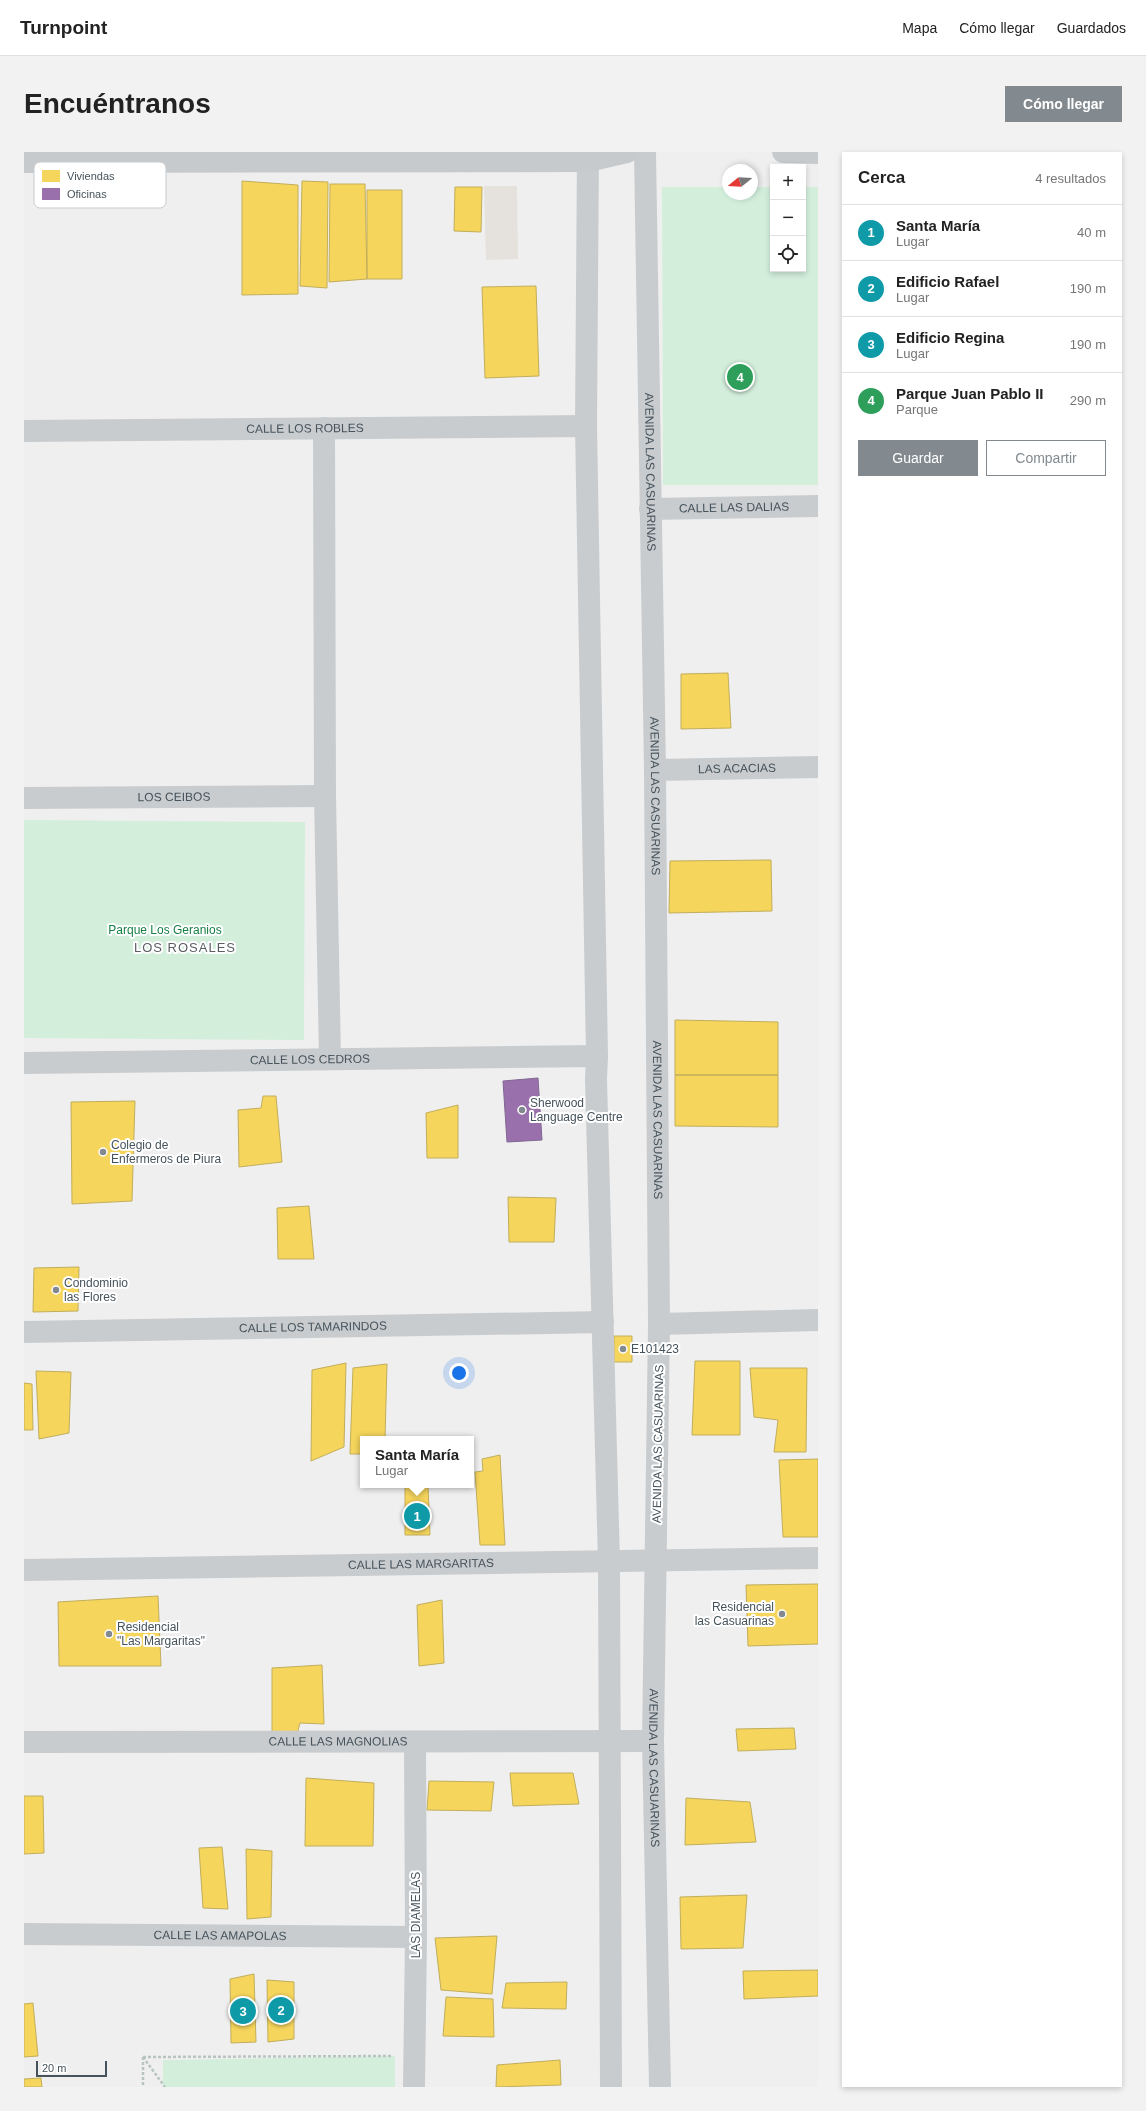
<!DOCTYPE html>
<html lang="es">
<meta charset="utf-8">
<style>
:root{--surface:#fff;--page:#f2f2f2;--text:#222;--muted:#767676;--line:#e0e0e0;--accent:#828a8f}
body{margin:0;font-family:Helvetica,sans-serif;background:var(--page);color:var(--text)}
.controls{position:absolute;right:12px;top:12px;display:grid;overflow:hidden;border-radius:0px;box-shadow:0 2px 6px #0003}
.controls button{width:36px;height:36px;display:grid;place-items:center;padding:0;border:0;border-bottom:1px solid var(--line);background:var(--surface);color:var(--text);font:20px sans-serif}
.compass{position:absolute;left:698px;top:12px;width:36px;height:36px;border-radius:50%;background:var(--surface);box-shadow:0 2px 6px #0003;rotate:252deg}
.scale{position:absolute;left:12px;bottom:10px;width:71px;box-sizing:border-box;padding-left:4px;border:2px solid #46535c;border-top:0;font-size:11px;line-height:14px;white-space:nowrap;color:#46535c;-webkit-text-stroke:3px #fff;paint-order:stroke}
.you{position:absolute;left:435px;top:1221px;width:14px;height:14px;margin:-10px;border:3px solid #fff;border-radius:50%;background:#1a73e8;box-shadow:0 0 0 6px #1a73e833}
.badge{display:grid;place-items:center;width:26px;height:26px;border-radius:50%;background:var(--accent);color:#fff;font-size:13px;font-weight:700}
.pin{position:absolute;translate:-50% -50%;border:2px solid #fff;box-shadow:0 1px 4px #0006}
.popup{position:absolute;left:336px;top:1284px;width:114px;height:52px;box-sizing:border-box;display:grid;place-content:center;border-radius:0px;background:var(--surface);filter:drop-shadow(0 1px 3px #0005);font-size:13px;white-space:nowrap;color:var(--muted)}
.popup b{font-size:15px;color:var(--text)}
.popup::after{content:'';position:absolute;left:50%;top:100%;margin-left:-8px;border:8px solid transparent;border-top-color:var(--surface)}
.list{margin:0;padding:0;list-style:none}
h2{display:flex;justify-content:space-between;align-items:center;height:52px;margin:0;padding:0 16px;font-size:17px}
h2 small{font-size:13px;font-weight:400;color:var(--muted)}
.list li{display:grid;grid-template-columns:26px 1fr auto;gap:12px;align-items:center;box-sizing:border-box;height:56px;padding:0 16px;border-top:1px solid var(--line)}
.list b{display:block;font-size:15px;white-space:nowrap}
.list p{margin:0;font-size:13px;white-space:nowrap;color:var(--muted)}
.list em{font-size:13px;font-style:normal;color:var(--muted)}
.actions{display:flex;gap:8px;padding:12px 16px}
.actions a{flex:1;padding:9px 0;border:1px solid var(--accent);border-radius:0px;text-align:center;font-size:14px;color:var(--accent)}
.actions .main{background:var(--accent);color:#fff}
.icon{flex:none;width:22px;height:22px;fill:none;stroke:currentColor;stroke-width:2;stroke-linecap:round;stroke-linejoin:round}
.map{position:relative;flex:none;width:794px;height:1935px;overflow:hidden;border-radius:0px}
header{display:flex;align-items:center;gap:24px;box-sizing:border-box;height:56px;padding:0 20px;background:var(--surface);border-bottom:1px solid var(--line)}
header strong{font-size:19px}
nav{display:flex;gap:22px;margin-inline-start:auto;font-size:14px}
.intro{display:flex;align-items:center;justify-content:space-between;box-sizing:border-box;height:96px;padding:0 24px}
h1{margin:0;font-size:28px}
.button{padding:10px 18px;border-radius:0px;background:var(--accent);color:#fff;font-size:14px;font-weight:700}
main{display:flex;gap:24px;padding:0 24px}
aside{flex:1;background:var(--surface);border-radius:0px;box-shadow:0 2px 6px #0003}
.map>svg:first-child{display:block}
.commercial{fill:#e5e2dd}
.green{fill:#d3efdc}
.homes{fill:#f6d55c;stroke:#c1ae5c}
.offices{fill:#9970ab;stroke:#806793}
.lines{fill:none;stroke-linecap:round;stroke-linejoin:round}
.path{stroke:#b7c4bf;stroke-width:2.5;stroke-dasharray:3 2;stroke-linecap:butt}
.minor{stroke:#c9ccce;stroke-width:22}
.major{stroke:#c6cacc;stroke-width:22}
.poi-dot{fill:#828a8f;stroke:#fff;stroke-width:1.5}
.labels{text-anchor:middle;dominant-baseline:central;stroke-width:4;stroke-linejoin:round;paint-order:stroke}
.street-label{font-size:12px;fill:#46535c;stroke:#fff}
.park-label{font-size:12px;fill:#167f44;stroke:#fff}
.poi-label{font-size:12px;fill:#46535c;stroke:#fff;text-anchor:start}
.neighbourhood-label{font-size:13px;letter-spacing:1px;fill:#5b5f64;stroke:#fff}
.key{fill:#fff;stroke:#c8cbce;stroke-width:1}
.key-label{font-size:11px;fill:#46535c}
</style>
<header>
<strong>Turnpoint</strong>
<nav><a>Mapa</a><a>Cómo llegar</a><a>Guardados</a></nav>
</header>
<div class="intro"><h1>Encuéntranos</h1><a class="button">Cómo llegar</a></div>
<main>
<div class="map">
<svg width="794" height="1935" viewBox="0 0 794 1935">
<rect width="100%" height="100%" fill="#f0efef"/>
<path class="commercial" d="M460,34H493L494,107L462,108Z"/>
<path class="green" d="M638,35H704V42H728V35H749V117H779V35H794V333H639Z
M0,668L281,670L280,888L0,886Z
M371,1904V1935H139V1908Z"/>
<path class="homes" d="M218,29L274,33V142L218,143Z
M278,29L304,30L303,136L276,134Z
M306,32H341L343,127L305,130Z
M431,35H458L457,80L430,79Z
M343,38H378V127H343Z
M512,134L515,224L461,226L458,135Z
M704,521L707,576L657,577V522Z
M747,708L748,759L645,761L646,709Z
M651,868L754,870V923H651Z
M651,923H754V975L651,974Z
M239,944H252L258,1010L215,1015L214,958L237,956Z
M111,949L108,1049L48,1052L47,950Z
M434,953V1006H403L402,961Z
M484,1045L532,1046L530,1090H485Z
M285,1054L290,1107H254L253,1056Z
M55,1115L54,1159L9,1160L10,1116Z
M590,1184H608V1210H590Z
M671,1209H716V1283H668Z
M322,1211L320,1295L287,1309L288,1218Z
M363,1212L361,1287H339V1302H326L329,1216Z
M726,1216H783L782,1300H750L754,1268L730,1265Z
M12,1219L47,1220L45,1281L15,1287Z
M0,1231L8,1232L9,1278H0Z
M476,1303L481,1393H456L451,1320L459,1319L458,1307Z
M794,1307V1385H759L755,1308Z
M381,1333H404L406,1383H381Z
M794,1432V1492L724,1494L722,1433Z
M134,1444L137,1514H35L34,1450Z
M418,1448L420,1511L395,1514L393,1453Z
M298,1513L300,1572L276,1571L273,1582L248,1580V1516Z
M770,1576L772,1597L714,1599L712,1577Z
M486,1621H549L555,1652L489,1654Z
M282,1626L350,1631L349,1694H281Z
M405,1629L470,1630L467,1659L403,1658Z
M0,1644H19L20,1701L0,1702Z
M662,1646L726,1650L732,1690L661,1693Z
M198,1695L204,1757L179,1756L175,1696Z
M222,1697L248,1699L247,1765L223,1767Z
M723,1743L719,1796L657,1797L656,1745Z
M473,1784L468,1842L417,1838L411,1786Z
M794,1818V1844L720,1847L719,1819Z
M230,1822L232,1890L207,1891L206,1827Z
M243,1828L270,1830V1887L244,1890Z
M543,1830L542,1857L478,1856L482,1831Z
M422,1845L469,1847L470,1885L419,1884Z
M9,1851L14,1904L0,1905V1852Z
M536,1908L537,1933L472,1935L473,1913Z
M17,1926L18,1935H0V1927Z"/>
<path class="offices" d="M514,926L518,988L483,990L479,929Z"/>
<g class="lines">
<path class="path" d="M119,1905L368,1904
M119,1905L141,1935
M119,1905V1935"/>
<g class="minor">
<path d="M564,0L562,274L573,904L572,927L585,1410L587,1935"/>
<path id="s1" d="M621,0L631,618L635,1172L629,1589L636,1935"/>
<path d="M300,276L301,644L306,907"/>
<path id="s2" d="M0,279L562,274"/>
<path id="s3" d="M626,357L794,354"/>
<path id="s4" d="M631,618L794,615"/>
<path id="s5" d="M0,646L301,644"/>
<path id="s6" d="M0,911L573,904"/>
<path d="M635,1172L794,1168"/>
<path id="s7" d="M0,1180L579,1170"/>
<path id="s8" d="M0,1418L794,1406"/>
<path id="s9" d="M0,1590L629,1589"/>
<path id="s10" d="M0,1782L392,1785"/>
<path d="M390,1935L392,1785L391,1590"/>
</g>
<path class="major" d="M759,0L794,1
M0,10L564,9L603,0"/>
</g>
<g class="poi-dot">
<circle cx="498" cy="958" r="4"/>
<circle cx="79" cy="1000" r="4"/>
<circle cx="32" cy="1138" r="4"/>
<circle cx="599" cy="1197" r="4"/>
<circle cx="758" cy="1462" r="4"/>
<circle cx="85" cy="1482" r="4"/>
</g>
<g class="labels">
<g class="street-label">
<text stroke="none"><textPath href="#s2" startOffset="281">CALLE LOS ROBLES</textPath></text>
<text stroke="none"><textPath href="#s1" startOffset="320">AVENIDA LAS CASUARINAS</textPath></text>
<text stroke="none"><textPath href="#s3" startOffset="84">CALLE LAS DALIAS</textPath></text>
<text stroke="none"><textPath href="#s4" startOffset="82">LAS ACACIAS</textPath></text>
<text stroke="none"><textPath href="#s1" startOffset="644">AVENIDA LAS CASUARINAS</textPath></text>
<text stroke="none"><textPath href="#s5" startOffset="150">LOS CEIBOS</textPath></text>
<text stroke="none"><textPath href="#s6" startOffset="286">CALLE LOS CEDROS</textPath></text>
<text stroke="none"><textPath href="#s1" startOffset="968">AVENIDA LAS CASUARINAS</textPath></text>
<text stroke="none"><textPath href="#s7" startOffset="289">CALLE LOS TAMARINDOS</textPath></text>
<text transform="translate(634 1292) rotate(-89)">AVENIDA LAS CASUARINAS</text>
<text stroke="none"><textPath href="#s8" startOffset="397">CALLE LAS MARGARITAS</textPath></text>
<text stroke="none"><textPath href="#s9" startOffset="314">CALLE LAS MAGNOLIAS</textPath></text>
<text stroke="none"><textPath href="#s1" startOffset="1616">AVENIDA LAS CASUARINAS</textPath></text>
<text transform="translate(392 1763) rotate(-90)">LAS DIAMELAS</text>
<text stroke="none"><textPath href="#s10" startOffset="196">CALLE LAS AMAPOLAS</textPath></text>
</g>
<g class="park-label">
<text x="141" y="778">Parque Los Geranios</text>
</g>
<g class="poi-label">
<text x="506" y="951">Sherwood<tspan x="506" dy="14">Language Centre</tspan></text>
<text x="87" y="993">Colegio de<tspan x="87" dy="14">Enfermeros de Piura</tspan></text>
<text x="40" y="1131">Condominio<tspan x="40" dy="14">las Flores</tspan></text>
<text x="607" y="1197">E101423</text>
<text x="750" y="1455" text-anchor="end">Residencial<tspan x="750" dy="14">las Casuarinas</tspan></text>
<text x="93" y="1475">Residencial<tspan x="93" dy="14">"Las Margaritas"</tspan></text>
</g>
<g class="neighbourhood-label">
<text x="161" y="795">LOS ROSALES</text>
</g>
</g>
<rect x="10" y="10" width="132" height="46" rx="6" class="key"/>
<rect x="18" y="18" width="18" height="12" fill="#f6d55c"/>
<rect x="18" y="36" width="18" height="12" fill="#9970ab"/>
<g class="key-label">
<text x="43" y="28">Viviendas</text>
<text x="43" y="46">Oficinas</text>
</g>
</svg>
<div class="controls">
<button>+</button>
<button>−</button>
<button><svg class="icon" aria-label="locate" viewBox="0 0 24 24"><circle cx="12" cy="12" r="6"/><path d="M12 2v4M12 18v4M2 12h4M18 12h4"/></svg></button>
</div>
<svg class="compass" viewBox="-18 -18 36 36"><path d="M0-13l5 13h-10z" fill="#e53935"/><path d="M0 13l5-13h-10z" fill="#767676"/></svg>
<div class="scale">20 m</div>
<div class="you"></div>
<div class="pin badge" style="left:393px;top:1364px;background:#0f9aa8">1</div>
<div class="popup"><b>Santa María</b>Lugar</div>
<div class="pin badge" style="left:257px;top:1858px;background:#0f9aa8">2</div>
<div class="pin badge" style="left:219px;top:1859px;background:#0f9aa8">3</div>
<div class="pin badge" style="left:716px;top:225px;background:#2e9e5b">4</div>
</div>
<aside>
<h2>Cerca<small>4 resultados</small></h2>
<ul class="list">
<li><span class="badge" style="background:#0f9aa8">1</span><div><b>Santa María</b><p>Lugar</p></div><em>40 m</em></li>
<li><span class="badge" style="background:#0f9aa8">2</span><div><b>Edificio Rafael</b><p>Lugar</p></div><em>190 m</em></li>
<li><span class="badge" style="background:#0f9aa8">3</span><div><b>Edificio Regina</b><p>Lugar</p></div><em>190 m</em></li>
<li><span class="badge" style="background:#2e9e5b">4</span><div><b>Parque Juan Pablo II</b><p>Parque</p></div><em>290 m</em></li>
</ul>
<div class="actions"><a class="main">Guardar</a><a>Compartir</a></div>
</aside>
</main>
